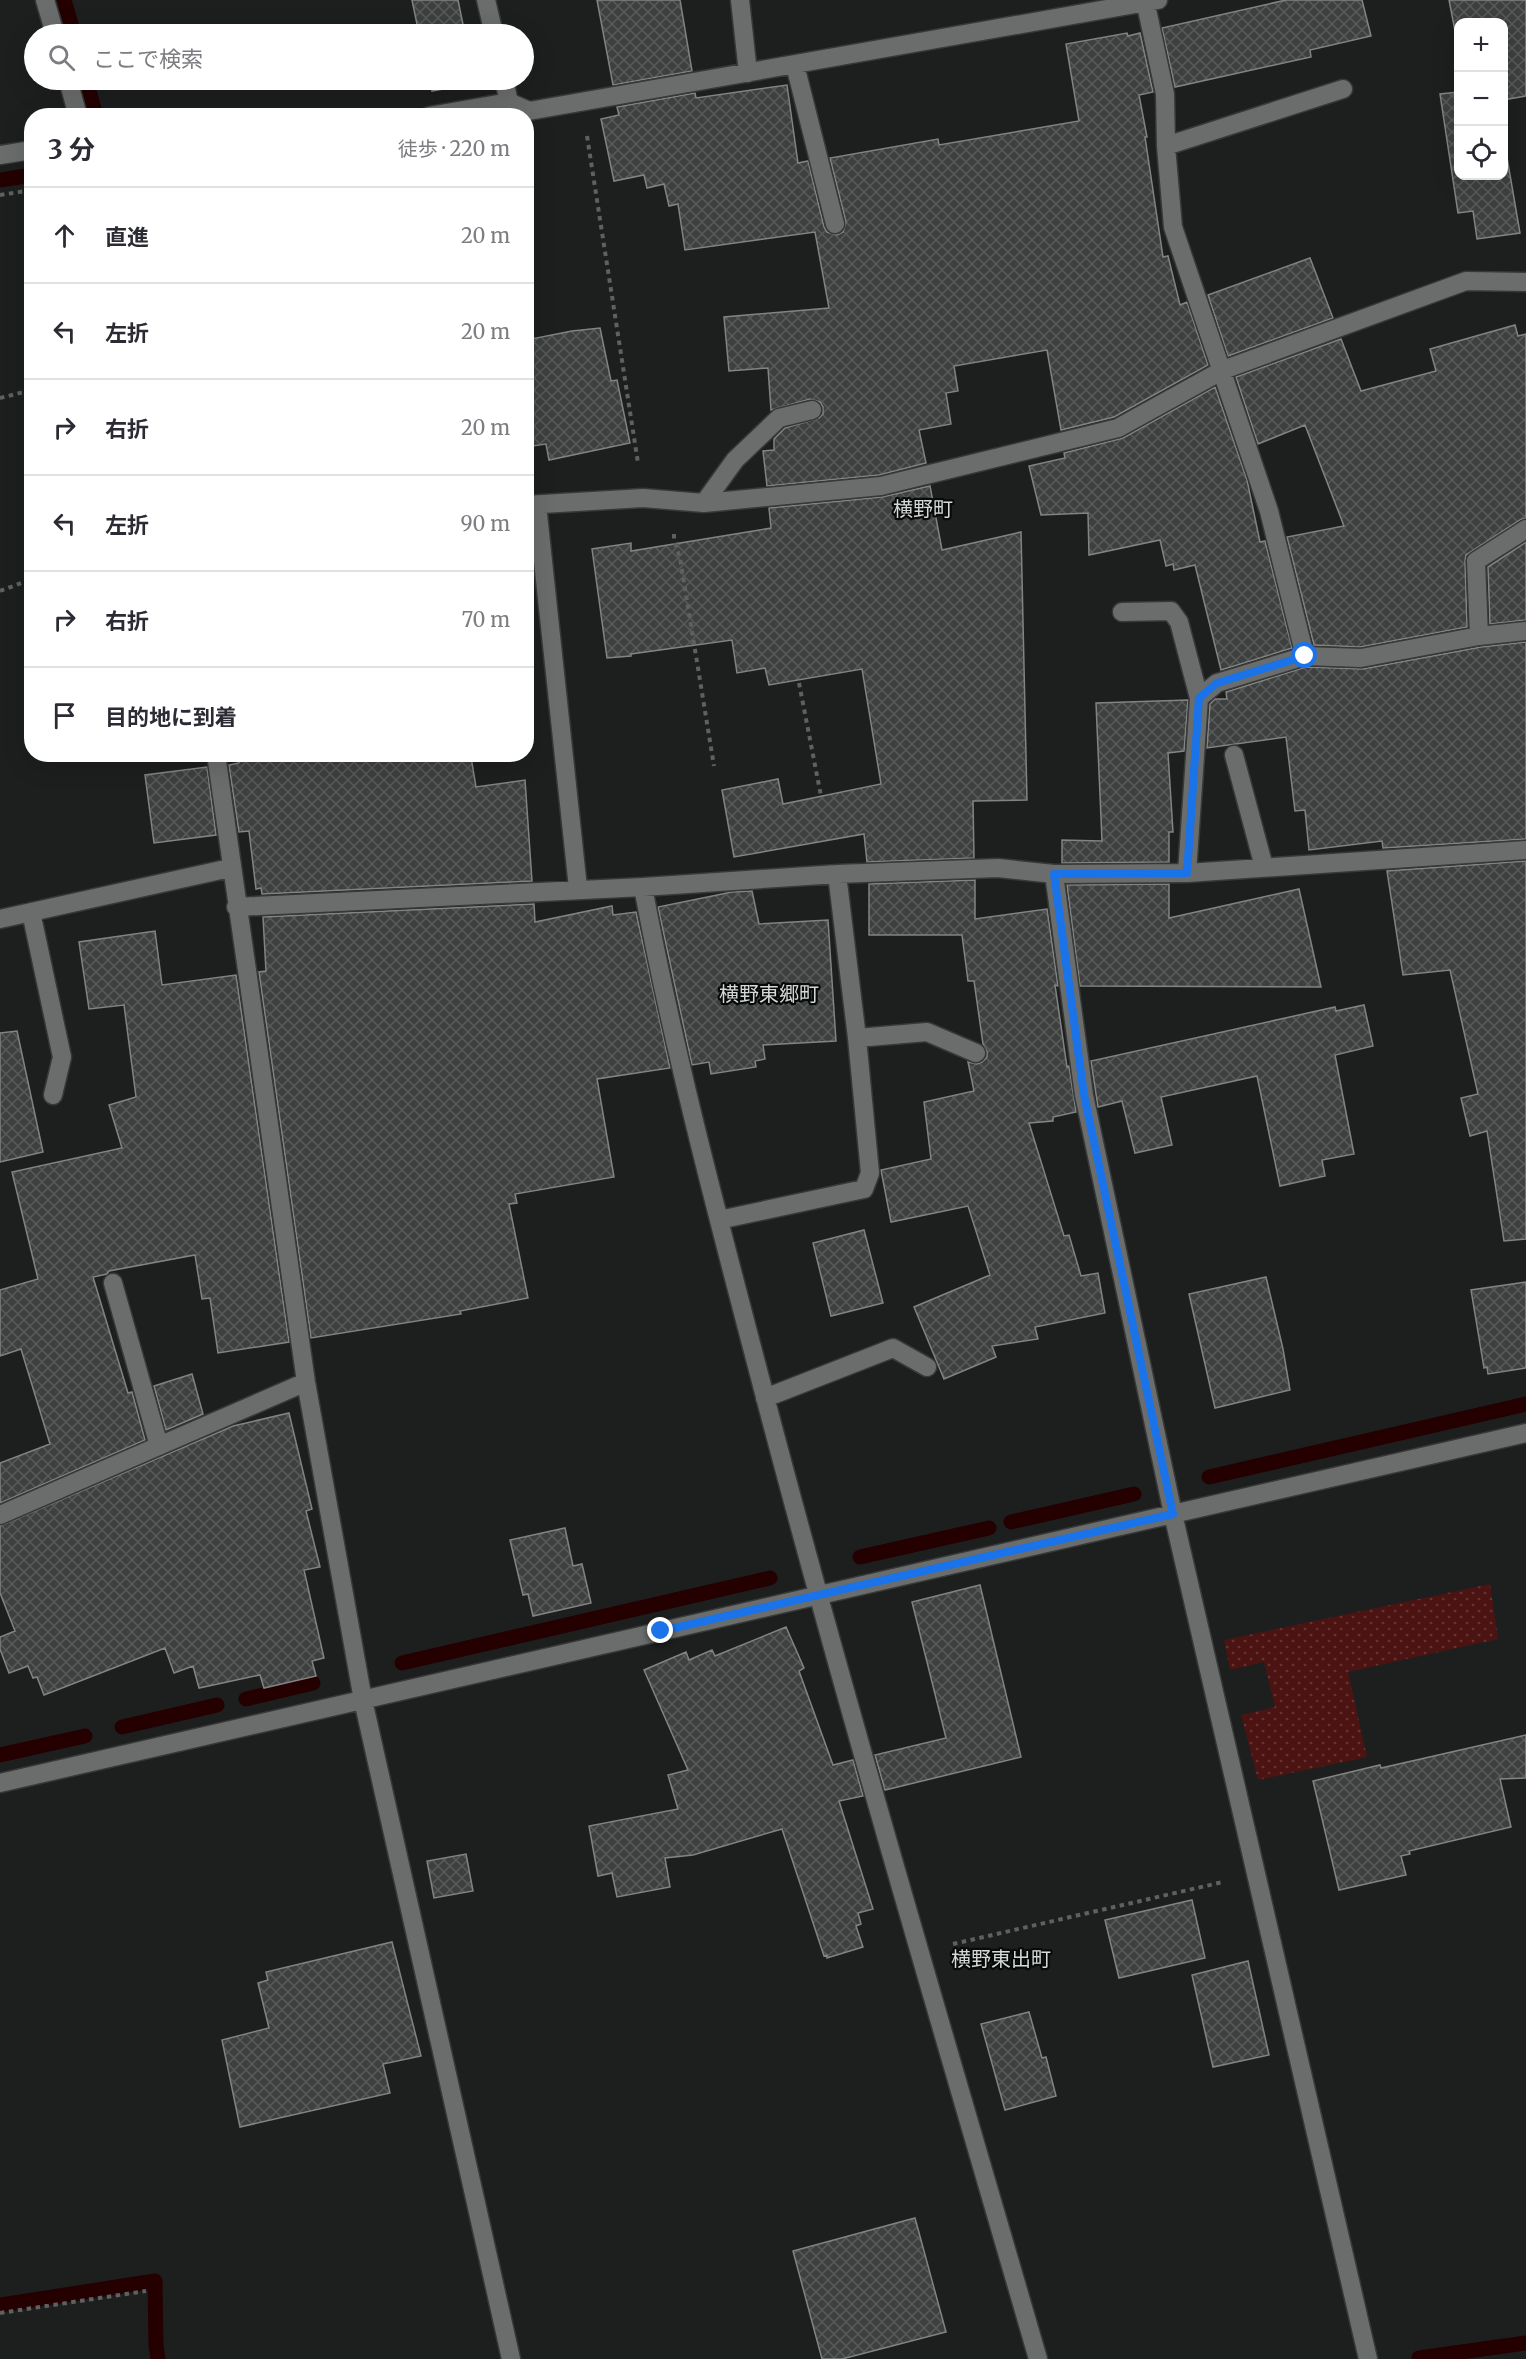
<!DOCTYPE html>
<html lang="ja">
<meta charset="utf-8">
<style>
:root{--surface:#fff;--page:#f2f2f3;--text:#2b2b33;--muted:#7c7c81;--line:#e1e1e2}
body{margin:0;font-family:Merriweather,"Noto Sans JP",serif;background:var(--page);color:var(--text)}
.controls{position:absolute;right:18px;top:18px;display:grid;overflow:hidden;border-radius:12px;box-shadow:0 6px 24px #0002}
.controls button{width:54px;height:54px;display:grid;place-items:center;padding:0;border:0;border-bottom:2px solid var(--line);background:var(--surface);color:var(--text);font:30px sans-serif}
.stop{position:absolute;width:18px;height:18px;margin:-14px;border:4px solid #1a73e8;border-radius:50%;background:#fff}
.stop.end{background:#1a73e8;border-color:#fff;box-shadow:0 2px 6px #0008}
.list{margin:0;padding:0;list-style:none}
h2{display:flex;justify-content:space-between;align-items:center;height:78px;margin:0;padding:0 24px;font-size:26px}
h2 small{font-size:20px;font-weight:400;color:var(--muted)}
.list li{display:grid;grid-template-columns:39px 1fr auto;gap:18px;align-items:center;box-sizing:border-box;height:96px;padding:0 24px;border-top:2px solid var(--line)}
.list b{display:block;font-size:22px;white-space:nowrap}
.list em{font-size:20px;font-style:normal;color:var(--muted)}
.icon{flex:none;width:33px;height:33px;fill:none;stroke:currentColor;stroke-width:2;stroke-linecap:round;stroke-linejoin:round}
.map{position:relative;flex:none;width:1526px;height:2359px;overflow:hidden}
.search{position:absolute;background:var(--surface);box-shadow:0 6px 24px #0002;left:24px;top:24px;width:510px;height:66px;display:flex;align-items:center;gap:15px;box-sizing:border-box;padding:0 21px;border-radius:33px;color:var(--muted);font-size:22px}
.panel{position:absolute;background:var(--surface);box-shadow:0 6px 24px #0002;left:24px;top:108px;width:510px;height:654px;border-radius:24px}
.map>svg:first-child{display:block}
.grass{fill:url(#grass-dots)}
.lines{fill:none;stroke-linecap:round;stroke-linejoin:round}
.stream{stroke:#240000;stroke-width:15}
.building{fill:url(#building-cross-hatch);stroke:#818483;stroke-width:1.5}
.minor-casing{stroke:#373938;stroke-width:21}
.path{stroke:#5f6160;stroke-width:4;stroke-dasharray:4.5 4.5;stroke-linecap:butt}
.minor{stroke:#6a6d6c;stroke-width:18}
.route{stroke:#1a73e8;stroke-width:8}
.labels{text-anchor:middle;dominant-baseline:central;stroke-width:4.5;stroke-linejoin:round;paint-order:stroke}
.quarter-label{font-size:20px;fill:#d5d9d8;stroke:#080909}
</style>
<div class="map">
<svg width="1526" height="2359" viewBox="0 0 1526 2359">
<defs>
<pattern id="grass-dots" width="8" height="8" patternUnits="userSpaceOnUse" patternTransform="scale(1.5)"><rect width="8" height="8" fill="#4b1311"/><path d="M2 2h.1M6 6h.1" fill="none" stroke="#653534" stroke-width="1.8" stroke-linecap="round"/></pattern>
<pattern id="building-cross-hatch" width="8" height="8" patternUnits="userSpaceOnUse" patternTransform="scale(1.5)"><rect width="8" height="8" fill="#3d403f"/><path d="M0 0l8 8M0 8l8-8" fill="none" stroke="#595b5b"/></pattern>
</defs>
<rect width="100%" height="100%" fill="#1d1f1e"/>
<path class="grass" d="M1490,1584L1498,1639L1348,1672L1367,1757L1258,1780L1241,1715L1275,1707L1264,1662L1230,1670L1224,1640Z"/>
<g class="lines">
<path class="stream" d="M64,0L74,34
M86,80L96,116
M0,180L32,175
M1209,1477L1526,1404
M1011,1522L1134,1494
M860,1557L989,1528
M402,1663L770,1578
M246,1699L313,1683
M122,1727L217,1705
M0,1755L85,1736
M0,2305L155,2281L156,2345L158,2359
M1419,2358L1526,2343"/>
</g>
<path class="building" d="M412,0H458L465,34H419Z
M597,0H680L692,71L613,85Z
M1286,0H1362L1371,36L1310,50L1311,57L1175,87L1162,28Z
M1449,0H1526V96L1503,100V22H1458V46Z
M1127,33L1128,36L1140,33L1153,92L1139,95L1147,137H1145L1163,257L1168,256L1180,305L1187,302L1208,365L1114,417L1061,430L1047,350L954,366L958,391L946,393L951,424L919,430L926,463L879,475L767,486L763,451L774,450V439L785,428L819,418L823,414V407L820,402L810,399L771,410L768,368L729,371L724,317L829,308L815,232L685,250L678,204L669,206L664,184L647,188L644,175L614,181L601,119L619,115L617,107L695,93L696,98L787,85L798,163L808,161L824,227L827,232L837,235L843,232L846,222L830,158L938,139L939,145L1079,121L1066,44Z
M430,80H474L475,83L432,91Z
M1458,92V176H1503V134L1520,233L1477,239L1473,211L1458,213L1440,94Z
M1310,258L1333,318L1228,356L1208,295Z
M1515,325L1518,336L1526,334V518L1520,520L1466,555L1465,561L1467,627L1360,647L1314,645L1287,537L1344,526L1305,425L1258,444L1236,377L1341,339L1361,391L1436,371L1430,349Z
M600,328L611,381L617,380L630,443L549,460L546,444L526,447V340L572,331Z
M1215,387L1247,480L1260,542L1265,541L1292,648L1221,670L1195,565L1174,570L1173,564L1166,566L1160,540L1089,555L1088,513L1041,515L1029,466L1065,458L1064,453L1123,438Z
M930,486L942,550L1021,532L1027,800L973,801L974,858L867,862L864,834L734,857L722,790L778,779L783,804L881,784L862,669L769,685L765,668L737,673L732,640L631,654V656L607,658L592,549L631,543V551L771,528L769,508L882,497Z
M1526,542V620L1490,624L1488,567Z
M1526,642V839L1383,848L1382,841L1309,850L1305,810L1295,811L1286,737L1207,748L1210,704L1215,699H1227L1226,692L1306,667L1363,669L1481,647Z
M1188,700L1184,751L1168,753L1173,832H1169V862L1062,863V840L1102,841L1096,703Z
M238,754H415V761L471,757L476,787L525,780L532,881L262,894L261,888L256,889L249,831L239,832L229,765L239,763Z
M207,767L216,835L154,843L145,775Z
M1526,861V1239L1504,1241L1487,1131L1470,1136L1461,1098L1478,1094L1450,970L1403,975L1387,871Z
M975,880V919L1047,909L1058,986L1055,985L1067,1067L1069,1066L1076,1112L1053,1117V1121L1029,1123L1064,1236L1069,1235L1081,1276L1098,1273L1105,1313L1035,1327L1038,1339L992,1346L996,1357L944,1379L914,1307L990,1275L968,1206L891,1222L881,1170L931,1159L924,1102L974,1091L968,1062L977,1064L982,1062L987,1057V1051L983,1044L974,981H968L962,935H869V884Z
M1169,884V918L1299,889L1321,987L1080,986L1067,885Z
M752,891L759,924L828,920L836,1041L763,1045L765,1059L755,1061L756,1067L711,1074L709,1062L692,1065L658,907L732,892Z
M534,904L535,922L612,906L613,915L636,912L670,1068L597,1079L614,1177L515,1194L517,1203L509,1204L528,1298L460,1311L461,1314L311,1338L259,972L266,971L263,917Z
M155,931L162,985L236,975L289,1342L218,1353L210,1298L202,1299L195,1255L109,1271L107,1274L93,1277L128,1393L132,1392L145,1440L0,1503V1463L50,1444L21,1349L0,1356V1290L38,1279L12,1172L122,1148L109,1105L136,1097L124,1005L89,1009L79,942Z
M1364,1005L1373,1046L1335,1055L1354,1154L1322,1160L1325,1176L1280,1186L1257,1076L1161,1097L1172,1145L1135,1153L1122,1101L1098,1107L1091,1061L1335,1007L1336,1011Z
M17,1031L43,1152L0,1162V1033Z
M864,1230L883,1303L831,1316L813,1243Z
M1266,1277L1283,1349L1290,1390L1215,1408L1189,1294Z
M1526,1282V1368L1488,1374L1487,1367L1484,1368L1471,1290Z
M192,1374L203,1414L166,1430L154,1386Z
M289,1413L312,1509L306,1511L320,1567L304,1570L324,1658L312,1661L316,1676L264,1688L260,1675L199,1688L193,1666L174,1673L165,1648L44,1695L37,1677L33,1678L28,1666L9,1673L0,1649V1637L15,1631L0,1593V1526L233,1426Z
M565,1528L573,1566L582,1564L591,1603L533,1616L528,1594L523,1595L510,1540Z
M980,1585L1021,1757L885,1790L875,1755L946,1738L912,1602Z
M786,1627L804,1668L799,1671L833,1765L853,1760L863,1796L839,1801L873,1909L858,1913L861,1924L856,1926L863,1947L827,1958V1955L824,1956L782,1829L693,1855L665,1858L670,1887L617,1897L612,1873L598,1876L589,1826L678,1809L668,1775L688,1770L644,1670L686,1652L689,1660L712,1650L715,1656Z
M1526,1735V1778L1500,1779L1511,1827L1409,1851L1410,1854L1401,1856L1406,1875L1339,1890L1313,1781L1380,1765L1381,1768Z
M466,1854L473,1891L434,1898L427,1861Z
M1192,1900L1205,1958L1119,1978L1105,1920Z
M392,1942L421,2056L383,2064L390,2093L240,2127L222,2040L269,2028L258,1983L268,1980L266,1972Z
M1248,1961L1269,2055L1213,2067L1192,1975Z
M1029,2012L1042,2058L1046,2057L1056,2096L1005,2110L981,2024Z
M915,2218L946,2332L842,2359H822L793,2251Z"/>
<g class="lines">
<defs>
<path id="minor" d="M45,0L55,34
M486,0L494,34
M740,0L748,73
M1145,0L1165,94L1166,146L1173,227L1269,511L1305,656
M795,65L835,224
M68,80L78,116
M504,80L509,102
M429,116L509,102L529,111L1158,0
M1166,146L1343,89
M0,155L32,150
M704,503L735,460L779,418L812,410
M526,505L643,498L704,503L881,486L1118,428L1223,370L1466,281L1526,282
M537,505L578,888
M1122,612L1171,611L1179,622L1199,698
M1479,636L1476,561L1526,529
M216,754L306,1382L363,1700L511,2359
M1234,755L1264,867
M1187,873L1526,850
M1054,874L1084,1095L1173,1514L1368,2359
M643,887C675,1058 720,1225 764,1393C849,1717 945,2038 1038,2359
M236,907L643,887L837,874L998,868L1054,874L1187,873L1199,698L1217,683L1305,656L1361,658L1479,636L1526,631
M31,912L62,1057L53,1095
M0,919L230,868
M857,1038L927,1032L976,1053
M719,1220L864,1189L870,1173L857,1038L837,874
M113,1283L159,1446
M765,1398L893,1348L927,1367
M0,1515L306,1382
M0,1783L1526,1433"/>
</defs>
<use href="#minor" class="minor-casing"/>
<path class="path" d="M587,136L638,463
M0,195L32,190
M0,398L32,390
M674,534V540L680,558L714,766
M0,591L32,579
M799,683L821,796
M953,1944L1223,1882
M0,2313L146,2291"/>
<use href="#minor" class="minor"/>
</g>
<g class="lines">
<path class="route" d="M661,1631L1173,1514L1084,1095L1054,874L1187,873L1199,698L1217,683L1305,656"/>
</g>
<g class="labels">
<g class="quarter-label">
<text x="923" y="508">横野町</text>
<text x="769" y="993">横野東郷町</text>
<text x="1001" y="1958">横野東出町</text>
</g>
</g>
</svg>
<div class="controls">
<button>+</button>
<button>−</button>
<button><svg class="icon" aria-label="locate" viewBox="0 0 24 24"><circle cx="12" cy="12" r="6"/><path d="M12 2v4M12 18v4M2 12h4M18 12h4"/></svg></button>
</div>
<div class="stop" style="left:1305px;top:656px"></div>
<div class="stop end" style="left:661px;top:1631px"></div>
<div class="search"><svg class="icon" aria-label="search" viewBox="0 0 24 24"><circle cx="10" cy="10" r="6"/><path d="M15 15l6 6"/></svg>ここで検索</div>
<section class="panel">
<h2>3 分<small>徒歩 · 220 m</small></h2>
<ul class="list">
<li><svg class="icon" aria-label="ahead" viewBox="0 0 24 24"><path d="M12 20V5M6 11l6-6 6 6"/></svg><div><b>直進</b></div><em>20 m</em></li>
<li><svg class="icon" aria-label="left" viewBox="0 0 24 24"><path d="M17 20v-9H6M10 6l-5 5 5 5"/></svg><div><b>左折</b></div><em>20 m</em></li>
<li><svg class="icon" aria-label="right" viewBox="0 0 24 24"><path d="M7 20v-9h11M14 6l5 5-5 5"/></svg><div><b>右折</b></div><em>20 m</em></li>
<li><svg class="icon" aria-label="left" viewBox="0 0 24 24"><path d="M17 20v-9H6M10 6l-5 5 5 5"/></svg><div><b>左折</b></div><em>90 m</em></li>
<li><svg class="icon" aria-label="right" viewBox="0 0 24 24"><path d="M7 20v-9h11M14 6l5 5-5 5"/></svg><div><b>右折</b></div><em>70 m</em></li>
<li><svg class="icon" aria-label="arrive" viewBox="0 0 24 24"><path d="M6 21V4h12l-3 4 3 4H6"/></svg><div><b>目的地に到着</b></div></li>
</ul>
</section>
</div>
